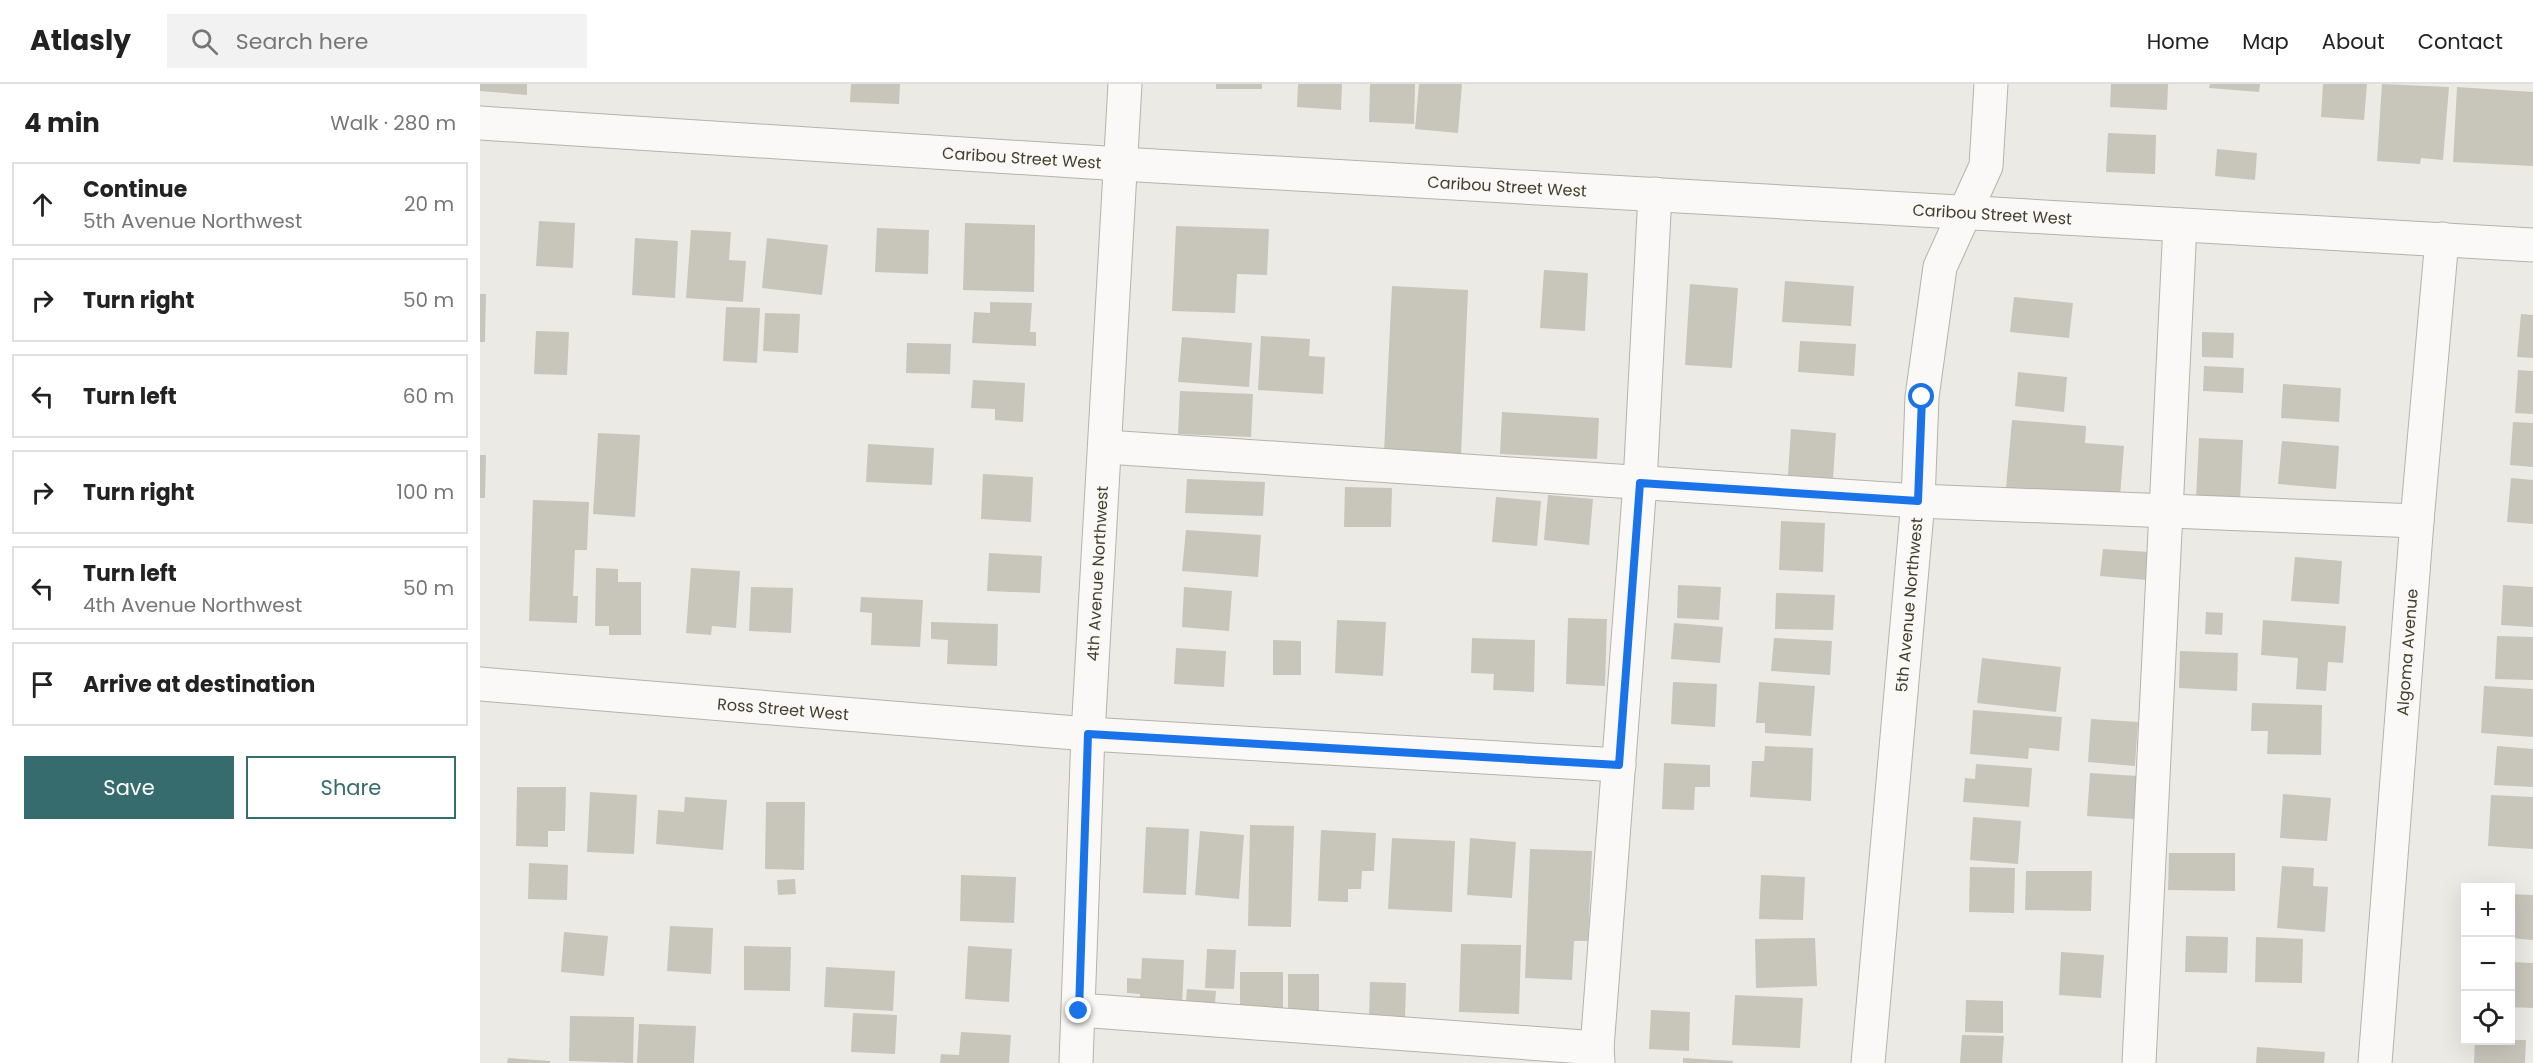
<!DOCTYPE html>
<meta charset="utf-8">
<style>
:root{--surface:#fff;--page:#f2f2f2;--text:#222;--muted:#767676;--line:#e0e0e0;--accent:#366c6e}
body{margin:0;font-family:Poppins,sans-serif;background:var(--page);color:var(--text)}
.controls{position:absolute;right:18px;bottom:18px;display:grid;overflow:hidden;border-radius:0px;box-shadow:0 6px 24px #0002}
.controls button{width:54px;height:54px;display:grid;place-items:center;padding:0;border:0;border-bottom:2px solid var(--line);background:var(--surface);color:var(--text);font:30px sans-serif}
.stop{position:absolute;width:18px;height:18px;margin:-14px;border:4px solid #1a73e8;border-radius:50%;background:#fff}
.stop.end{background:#1a73e8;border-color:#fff;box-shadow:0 2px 6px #0008}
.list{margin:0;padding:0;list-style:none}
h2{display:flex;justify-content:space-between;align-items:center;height:78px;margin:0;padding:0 24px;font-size:26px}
h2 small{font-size:20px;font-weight:400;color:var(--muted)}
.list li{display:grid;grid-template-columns:39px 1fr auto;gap:18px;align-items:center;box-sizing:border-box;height:84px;margin:0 12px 12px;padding:0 12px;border:2px solid var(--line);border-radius:0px}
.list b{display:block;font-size:22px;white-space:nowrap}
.list p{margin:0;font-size:20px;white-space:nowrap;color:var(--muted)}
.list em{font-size:20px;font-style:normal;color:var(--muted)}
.actions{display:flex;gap:12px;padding:18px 24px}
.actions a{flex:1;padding:14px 0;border:2px solid var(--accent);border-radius:0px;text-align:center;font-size:21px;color:var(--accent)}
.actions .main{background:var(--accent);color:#fff}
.icon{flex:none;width:33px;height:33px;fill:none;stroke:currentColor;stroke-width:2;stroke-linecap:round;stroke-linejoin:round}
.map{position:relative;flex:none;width:2053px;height:979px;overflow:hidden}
header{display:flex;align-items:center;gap:36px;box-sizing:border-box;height:84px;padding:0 30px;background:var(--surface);border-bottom:2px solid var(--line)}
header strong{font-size:28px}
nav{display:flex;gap:33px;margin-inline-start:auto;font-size:21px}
.search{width:420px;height:54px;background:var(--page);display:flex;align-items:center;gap:15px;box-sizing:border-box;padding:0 21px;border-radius:0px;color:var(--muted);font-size:22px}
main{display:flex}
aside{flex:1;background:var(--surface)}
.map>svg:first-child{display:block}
.building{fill:#c8c6bb}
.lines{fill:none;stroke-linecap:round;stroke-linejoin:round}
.minor-casing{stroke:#b5b3a9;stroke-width:35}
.minor{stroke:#faf9f7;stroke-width:33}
.route{stroke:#1a73e8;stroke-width:8}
.labels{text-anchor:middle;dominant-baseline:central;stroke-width:4.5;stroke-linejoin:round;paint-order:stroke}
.street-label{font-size:16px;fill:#433f2c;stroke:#f9f7f4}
</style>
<header>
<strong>Atlasly</strong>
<div class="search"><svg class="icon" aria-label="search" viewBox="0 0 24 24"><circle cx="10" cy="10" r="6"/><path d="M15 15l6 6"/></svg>Search here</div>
<nav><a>Home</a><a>Map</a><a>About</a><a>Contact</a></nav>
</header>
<main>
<aside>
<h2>4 min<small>Walk · 280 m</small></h2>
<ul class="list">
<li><svg class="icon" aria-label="ahead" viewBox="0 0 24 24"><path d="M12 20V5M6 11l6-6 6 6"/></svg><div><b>Continue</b><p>5th Avenue Northwest</p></div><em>20 m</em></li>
<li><svg class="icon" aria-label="right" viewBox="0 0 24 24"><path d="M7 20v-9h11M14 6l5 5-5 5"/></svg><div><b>Turn right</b></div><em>50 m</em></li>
<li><svg class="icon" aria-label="left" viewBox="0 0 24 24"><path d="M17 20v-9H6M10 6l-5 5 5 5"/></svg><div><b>Turn left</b></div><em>60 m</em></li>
<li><svg class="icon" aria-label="right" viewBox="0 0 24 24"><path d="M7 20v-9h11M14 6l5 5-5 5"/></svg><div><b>Turn right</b></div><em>100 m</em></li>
<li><svg class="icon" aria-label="left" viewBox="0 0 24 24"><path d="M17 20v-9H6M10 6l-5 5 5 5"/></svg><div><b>Turn left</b><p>4th Avenue Northwest</p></div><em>50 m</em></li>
<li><svg class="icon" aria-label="arrive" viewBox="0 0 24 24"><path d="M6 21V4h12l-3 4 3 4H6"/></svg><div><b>Arrive at destination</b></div></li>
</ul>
<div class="actions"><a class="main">Save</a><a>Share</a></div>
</aside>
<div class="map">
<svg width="2053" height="979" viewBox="0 0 2053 979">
<rect width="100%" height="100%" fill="#ebeae4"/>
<path class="building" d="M0,0H47V11L0,7Z
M371,0H420L419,20L370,18Z
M736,0H782V5H736Z
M818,0H862L861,26L817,23Z
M890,0H935L934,40L889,38Z
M939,0H982L978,49L935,45Z
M1631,0H1688L1687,26L1630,23Z
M1730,0H1780L1779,8L1729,4Z
M1843,0H1887L1884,36L1841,33Z
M1902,0L1969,3L1963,76L1941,74L1940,80L1897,77Z
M1977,3L2053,8V82L1973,78Z
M1628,49L1676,51L1675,90L1626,88Z
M1737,65L1777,69L1775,96L1735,92Z
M59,137L95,139L93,184L56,182Z
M485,139L555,141L554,208L483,206Z
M696,142L789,145L787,191L757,190L755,229L692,227Z
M397,144L449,146L448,190L395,188Z
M211,146L251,148L249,176L266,177L263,218L206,214Z
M155,154L198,157L195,214L152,211Z
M287,154L348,161L342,211L282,204Z
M1064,186L1108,189L1105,247L1060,244Z
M1305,197L1374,202L1371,242L1302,238Z
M1210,200L1258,204L1252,284L1205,281Z
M912,202L988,206L981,372L904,368Z
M0,210H6L5,258H0Z
M1534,213L1593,219L1589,254L1530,248Z
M510,218L552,219L550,248H556V262L492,259L494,228L510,229Z
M246,223L280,224L277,279L243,277Z
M285,229L320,230L318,269L283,267Z
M2041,230L2053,231V274L2037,273Z
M56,247L89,248L87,291L54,290Z
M1722,248L1754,249L1753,274L1722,273Z
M781,252L830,255L829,272L845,273L843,310L778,306Z
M702,253L772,259L769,303L698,298Z
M1320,257L1376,260L1374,292L1318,288Z
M427,259L471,260L470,290L426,289Z
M1724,282L1764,284L1763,309L1723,307Z
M2038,286L2053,287V330L2035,329Z
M1538,288L1587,293L1584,328L1535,322Z
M493,296L545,299L543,338L515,336V325L491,324Z
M1803,300L1861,304L1859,338L1801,334Z
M700,307L773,310L771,353L698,350Z
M1022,328L1119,334L1117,375L1020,370Z
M1532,336L1606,342L1605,359L1644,362L1640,413L1526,404Z
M2033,338L2053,339V383L2030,381Z
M1311,345L1356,349L1353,395L1308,391Z
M118,349L160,351L155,433L113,430Z
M1719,354L1763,356L1760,418L1716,415Z
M1802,357L1859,362L1856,405L1798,400Z
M388,360L454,364L452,401L386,398Z
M0,371H6L5,414H0Z
M503,390L553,393L551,438L501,435Z
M2031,394L2053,396V440L2027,438Z
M707,395L785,398L783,432L705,429Z
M865,403L912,404L911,443H864Z
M1068,411L1113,415L1109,461L1064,456Z
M1016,413L1061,417L1057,462L1012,458Z
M53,416L109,418L107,466H95L93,512H98L97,539L49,537Z
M1301,437L1345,439L1343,488L1299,486Z
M706,446L781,451L778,493L702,487Z
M1623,465L1669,468L1667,496L1620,492Z
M509,469L562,472L560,509L507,507Z
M1815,473L1862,477L1859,520L1811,517Z
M116,484L138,485V498H161V551H129V542H115Z
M211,484L260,487L256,544L232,542L231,551L206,549Z
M1198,501L1241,503L1239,536L1197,534Z
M2023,501L2053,503V543L2021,541Z
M271,503L313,504L311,549L269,547Z
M704,503L752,507L749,547L702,543Z
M1296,509L1355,511L1353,546L1295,545Z
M381,513L443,516L440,563L391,561L392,529L380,528Z
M1726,528L1743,529L1742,551L1725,550Z
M1088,534L1127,535L1125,602L1086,600Z
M857,536L906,538L903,592L855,589Z
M1783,536L1866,542L1863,579L1848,578L1846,607L1816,605L1818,574L1781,571Z
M451,538L518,540L517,582L467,580L468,556L451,555Z
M1194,539L1243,543L1240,579L1191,575Z
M2017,552L2053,553V596L2015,595Z
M992,554L1055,556L1054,608L1013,606L1014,590L991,589Z
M1294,554L1352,557L1350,591L1291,587Z
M793,556L821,557V591H793Z
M696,564L746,567L744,603L694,600Z
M1700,567L1758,569L1757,607L1699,604Z
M1502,574L1581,583L1576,628L1497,619Z
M1193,598L1237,600L1235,643L1191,640Z
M1279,598L1335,602L1331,652L1285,649V639H1276Z
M2004,602L2053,605V653L2001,649Z
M1772,619L1842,621L1841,671L1787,670L1788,647H1771Z
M1493,626L1582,633L1579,667L1549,664L1548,675L1490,670Z
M1611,635L1658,638L1655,682L1608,678Z
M1285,662L1333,664L1331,717L1270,713L1272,677H1284Z
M2017,662L2053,665V703L2014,701Z
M1184,679L1230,681V703H1215L1214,726L1182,725Z
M1496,680L1552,684L1549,723L1483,718L1485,694L1495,695Z
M1610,689L1658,692L1654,735L1607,732Z
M37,703H86L85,747H68V763L36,762Z
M110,708L157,711L154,770L107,768Z
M1803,710L1851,714L1847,757L1800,754Z
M2011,711L2053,713V765L2008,762Z
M205,713L247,716L243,766L176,760L178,726L204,728Z
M286,718H325L324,786L285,785Z
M1493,733L1541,737L1538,780L1490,776Z
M770,741L814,742L811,843L768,842Z
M666,743L709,745L706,811L663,809Z
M841,746L896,749L894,787H882L881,805H868V818L838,817Z
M720,747L764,751L759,815L715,811Z
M912,754L975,757L972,828L908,825Z
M990,754L1036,758L1032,814L987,811Z
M1050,765L1112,767L1108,857H1094L1092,896L1045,894Z
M1689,769H1755V807L1688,806Z
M49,779L88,781L87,816L48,815Z
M1802,782L1834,784L1833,802L1848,803L1845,848L1797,844Z
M1490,783L1535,784L1534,829L1489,828Z
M1546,787H1612L1611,827L1545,826Z
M481,791L536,793L534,839L480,837Z
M1281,791L1325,793L1323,836L1279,835Z
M315,795L316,810L298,811L297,796Z
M2030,810L2053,811V856L2030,854Z
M190,842L233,844L231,890L187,887Z
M84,848L128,852L124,892L81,888Z
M1706,852L1748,853L1747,889L1705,888Z
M1776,853L1823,855L1822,899L1775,898Z
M1335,854L1337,902L1276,904L1275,855Z
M981,860L1041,861L1039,930L979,928Z
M264,862L311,863L310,907L264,906Z
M488,862L532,865L529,918L485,915Z
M727,865L756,866L754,905L725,904Z
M1581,868L1624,871L1621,914L1579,911Z
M662,874L704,876L702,922L659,920L660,910L647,909V894L661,895Z
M2030,878L2053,879V924L2030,923Z
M346,883L415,887L413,927L344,923Z
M760,888H803V926H760Z
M808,890H839V927H808Z
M890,898L926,899L925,936L889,935Z
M707,905L736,907L734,931L705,929Z
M1255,911L1323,914L1320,964L1252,961Z
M1486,916L1523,917V949L1485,948Z
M1171,926L1210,928L1209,967L1169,965Z
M373,929L417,931L415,970L371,968Z
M90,932L154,933L153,979L89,977Z
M159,940L216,942L214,979H157Z
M481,948L531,951L529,979H460L461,970L479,971Z
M1482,951L1524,952L1522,979H1480Z
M1995,956H2046L2045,979H1994Z
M1777,963L1845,968L1844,979H1776Z
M28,974L70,977V979H27Z
M1203,974L1253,977V979H1203Z"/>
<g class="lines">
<defs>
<g id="minor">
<path id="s1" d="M0,39L641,80L2053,161"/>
<path d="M626,363L1438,417L1937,437"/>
<path id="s2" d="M0,600L608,650L1139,681"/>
<path d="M599,926L1117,964"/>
<path id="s3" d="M596,979L608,650L645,0"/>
<path d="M1118,979L1117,964L1160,399L1175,110"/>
<path id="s4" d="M1388,979L1438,417L1442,313L1460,183L1506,82L1511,0"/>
<path d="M1659,979L1700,141"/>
<path id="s5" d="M1895,979L1937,437L1962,155"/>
</g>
</defs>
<use href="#minor" class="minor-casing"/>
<use href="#minor" class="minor"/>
</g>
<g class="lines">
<path class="route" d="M599,927L608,650L1139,681L1160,399L1438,417L1442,313"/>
</g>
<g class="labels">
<g class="street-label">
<text stroke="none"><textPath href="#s1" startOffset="543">Caribou Street West</textPath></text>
<text stroke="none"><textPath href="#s1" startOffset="1029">Caribou Street West</textPath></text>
<text stroke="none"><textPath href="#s1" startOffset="1515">Caribou Street West</textPath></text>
<text stroke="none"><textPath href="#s3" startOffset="490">4th Avenue Northwest</textPath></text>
<text stroke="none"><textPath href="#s4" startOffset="460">5th Avenue Northwest</textPath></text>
<text stroke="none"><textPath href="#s5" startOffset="412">Algoma Avenue</textPath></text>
<text stroke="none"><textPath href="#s2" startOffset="304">Ross Street West</textPath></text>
</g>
</g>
</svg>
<div class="controls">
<button>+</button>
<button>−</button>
<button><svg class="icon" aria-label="locate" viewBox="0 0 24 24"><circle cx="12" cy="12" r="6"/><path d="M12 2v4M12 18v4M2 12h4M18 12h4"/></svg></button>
</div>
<div class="stop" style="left:1442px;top:313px"></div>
<div class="stop end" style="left:599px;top:927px"></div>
</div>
</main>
